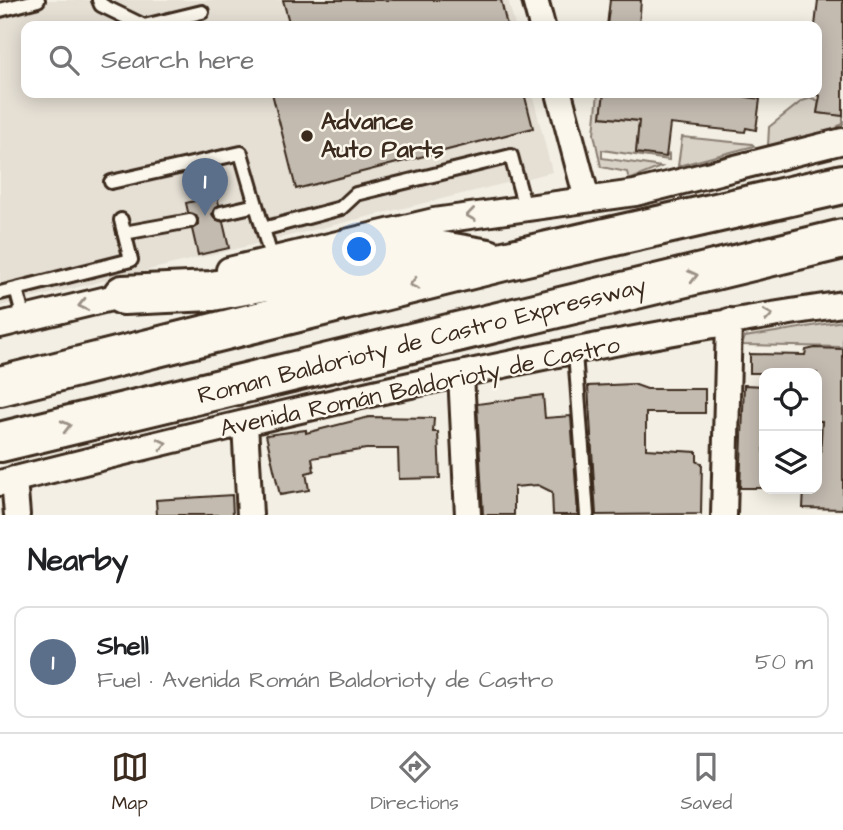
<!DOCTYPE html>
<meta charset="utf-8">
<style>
:root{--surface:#fff;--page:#f2f2f2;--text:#202124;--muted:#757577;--line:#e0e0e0;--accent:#3b2a1e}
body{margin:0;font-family:"Architects Daughter",sans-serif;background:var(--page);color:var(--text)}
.controls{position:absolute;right:21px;bottom:21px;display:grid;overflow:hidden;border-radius:14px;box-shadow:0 4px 18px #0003}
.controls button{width:63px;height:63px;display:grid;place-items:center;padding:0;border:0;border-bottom:2px solid var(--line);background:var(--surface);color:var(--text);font:35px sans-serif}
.you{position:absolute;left:360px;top:250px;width:24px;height:24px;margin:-18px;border:5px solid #fff;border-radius:50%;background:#1a73e8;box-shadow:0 0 0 10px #1a73e833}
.badge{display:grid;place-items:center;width:46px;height:46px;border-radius:50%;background:var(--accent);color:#fff;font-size:23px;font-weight:700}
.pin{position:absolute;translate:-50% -58px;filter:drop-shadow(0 2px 4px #0008)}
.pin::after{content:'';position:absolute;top:37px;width:24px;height:21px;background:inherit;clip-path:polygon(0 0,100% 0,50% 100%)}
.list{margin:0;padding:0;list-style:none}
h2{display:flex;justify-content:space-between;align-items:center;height:91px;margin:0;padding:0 28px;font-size:30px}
h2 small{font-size:23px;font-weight:400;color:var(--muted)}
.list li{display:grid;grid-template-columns:46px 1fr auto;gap:21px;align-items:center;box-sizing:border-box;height:112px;margin:0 14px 14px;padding:0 14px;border:2px solid var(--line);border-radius:14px}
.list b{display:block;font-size:26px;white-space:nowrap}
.list p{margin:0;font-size:23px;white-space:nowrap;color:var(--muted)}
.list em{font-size:23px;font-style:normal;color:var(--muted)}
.icon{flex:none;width:38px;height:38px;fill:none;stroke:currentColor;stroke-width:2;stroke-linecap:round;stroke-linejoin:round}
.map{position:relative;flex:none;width:843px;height:515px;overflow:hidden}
.search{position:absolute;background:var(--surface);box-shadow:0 4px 18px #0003;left:21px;right:21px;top:21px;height:77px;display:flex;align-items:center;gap:18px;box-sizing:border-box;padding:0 24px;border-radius:14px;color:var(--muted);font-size:26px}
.sheet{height:217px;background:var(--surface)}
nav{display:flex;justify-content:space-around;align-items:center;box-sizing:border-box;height:98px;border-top:2px solid var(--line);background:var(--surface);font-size:19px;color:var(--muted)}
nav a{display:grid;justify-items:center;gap:4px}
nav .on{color:var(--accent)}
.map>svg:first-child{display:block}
.built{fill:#e5dfd4}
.green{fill:#d8d1c6;stroke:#8a7e72;stroke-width:2}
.building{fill:#c3bbb0;stroke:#3b2a1e;stroke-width:2}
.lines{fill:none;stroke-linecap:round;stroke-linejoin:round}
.service-casing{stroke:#3b2a1e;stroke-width:18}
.minor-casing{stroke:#3b2a1e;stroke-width:30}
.motorway-casing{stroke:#3b2a1e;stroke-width:44}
.service{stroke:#fbf7ec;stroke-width:12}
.minor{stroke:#fbf7ec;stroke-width:24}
.motorway{stroke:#fbf7ec;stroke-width:38}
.oneway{stroke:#9b9085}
.poi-dot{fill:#3b2a1e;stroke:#fbf7ec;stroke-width:2.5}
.labels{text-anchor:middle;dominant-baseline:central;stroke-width:5;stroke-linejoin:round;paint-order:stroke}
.poi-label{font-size:24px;font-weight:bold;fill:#3b2a1e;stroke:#fbf7ec;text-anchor:start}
.street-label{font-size:24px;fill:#3b2a1e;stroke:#fbf7ec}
</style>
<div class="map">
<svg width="843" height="515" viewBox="0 0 843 515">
<rect width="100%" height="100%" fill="#f3efe4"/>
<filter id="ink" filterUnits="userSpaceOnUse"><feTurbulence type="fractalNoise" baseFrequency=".0143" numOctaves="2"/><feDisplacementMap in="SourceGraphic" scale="14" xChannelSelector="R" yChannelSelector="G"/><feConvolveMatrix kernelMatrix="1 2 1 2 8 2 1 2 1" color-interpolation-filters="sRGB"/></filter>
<g filter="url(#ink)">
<path class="built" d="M0,0H508L515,26H26V93H532L552,172L0,306Z"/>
<path class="green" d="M598,93H604L601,117L639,121L636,153L666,156L669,154V160L602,150V158L661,167L629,180L627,172L601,167L594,134Z
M812,98L819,101L817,113L843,116V124L838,126L841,129L768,146L769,127L802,101Z
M682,137L752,144L754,146L678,166Z
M843,321V347L742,345L745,337Z"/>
<path class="building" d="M283,0H501L507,26H290Z
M610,0H641L639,26H607Z
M818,0H843V116L817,113L820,96L817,95L815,26Z
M272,93H524L533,128L296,189Z
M604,93H740V96L760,99L756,130L746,128L745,132L670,124L666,157L636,153L639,121L601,117Z
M217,196L219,205L212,214L215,219L223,222L229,248L198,255L192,229L198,225V219L188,212L186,203Z
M815,348L843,349V509L803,508L804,489H817V457H820L822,421H817V373H750V354L805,355L806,350Z
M633,384L647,389H705V413H646V449L697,452V462L702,463L701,514L596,515L588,386Z
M744,385L764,386V488H740Z
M543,395L545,418L571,416L578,515H553L552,492L538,485L514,487V515H483L477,404Z
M369,417L434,418L433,432H438L440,478L399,479L398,449H366L312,458L314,471L306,473L309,490L280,495L266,435L306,430V433Z
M232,495L233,515H157L156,500Z"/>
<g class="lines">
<defs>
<path id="service" d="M99,0L101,5L144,26
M0,10L38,0
M144,26L202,12
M111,182L241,153L272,260
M221,213L256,205
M263,229L341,208L356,194L511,156L525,208
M124,233L190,221
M16,289L24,319
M0,293L131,260L121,220
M575,353L587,515"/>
<path id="minor" d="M535,0L542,26
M559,93L587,199
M229,270L434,221L635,193L843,141
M0,325L136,292
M461,374L468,515
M245,424L250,515
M14,479L17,515
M0,483C278,413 559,346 843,304
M724,515L729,321"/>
<path id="motorway" d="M123,295L212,291L435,250L488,259
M0,386L504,261L843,184
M0,442L843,239"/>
</defs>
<use href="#service" class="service-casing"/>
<use href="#minor" class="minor-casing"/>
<use href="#motorway" class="motorway-casing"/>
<use href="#service" class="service"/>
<use href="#minor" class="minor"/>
<use href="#motorway" class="motorway"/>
</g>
<defs><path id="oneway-chevron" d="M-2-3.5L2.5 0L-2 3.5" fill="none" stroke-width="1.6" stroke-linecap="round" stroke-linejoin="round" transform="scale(1.75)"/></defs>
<g class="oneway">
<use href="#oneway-chevron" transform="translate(471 215) rotate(172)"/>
<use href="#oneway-chevron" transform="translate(693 276) rotate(-14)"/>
<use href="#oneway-chevron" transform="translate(414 284) rotate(166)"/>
<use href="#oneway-chevron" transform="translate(83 305) rotate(167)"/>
<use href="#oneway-chevron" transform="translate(768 315) rotate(-8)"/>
<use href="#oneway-chevron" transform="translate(66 426) rotate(-14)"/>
<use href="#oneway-chevron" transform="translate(162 444) rotate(-13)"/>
</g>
</g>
<circle class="poi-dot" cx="307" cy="136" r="7"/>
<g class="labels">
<g class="poi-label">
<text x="321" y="122">Advance<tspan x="321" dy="28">Auto Parts</tspan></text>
</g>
<g class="street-label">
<text transform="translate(422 341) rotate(-14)">Roman Baldorioty de Castro Expressway</text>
<text transform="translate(420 387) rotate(-12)">Avenida Román Baldorioty de Castro</text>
</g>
</g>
</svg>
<div class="controls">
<button><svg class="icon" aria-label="locate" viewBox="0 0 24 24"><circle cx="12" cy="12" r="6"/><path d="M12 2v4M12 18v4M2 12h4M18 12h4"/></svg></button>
<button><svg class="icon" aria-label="layers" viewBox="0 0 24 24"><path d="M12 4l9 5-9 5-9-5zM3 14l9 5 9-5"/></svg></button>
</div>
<div class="you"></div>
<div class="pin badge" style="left:205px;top:216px;background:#5c6f8a">1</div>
<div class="search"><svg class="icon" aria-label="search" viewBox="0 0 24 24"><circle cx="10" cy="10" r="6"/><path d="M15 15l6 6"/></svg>Search here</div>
</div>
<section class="sheet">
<h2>Nearby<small></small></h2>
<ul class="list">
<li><span class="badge" style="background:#5c6f8a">1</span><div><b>Shell</b><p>Fuel · Avenida Román Baldorioty de Castro</p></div><em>50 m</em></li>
</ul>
</section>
<nav>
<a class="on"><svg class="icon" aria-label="map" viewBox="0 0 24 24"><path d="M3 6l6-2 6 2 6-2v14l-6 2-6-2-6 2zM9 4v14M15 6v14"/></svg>Map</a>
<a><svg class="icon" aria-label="directions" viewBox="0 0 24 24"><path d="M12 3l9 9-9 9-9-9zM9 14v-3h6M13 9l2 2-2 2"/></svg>Directions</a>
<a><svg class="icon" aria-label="saved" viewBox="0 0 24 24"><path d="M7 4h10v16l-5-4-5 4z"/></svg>Saved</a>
</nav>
